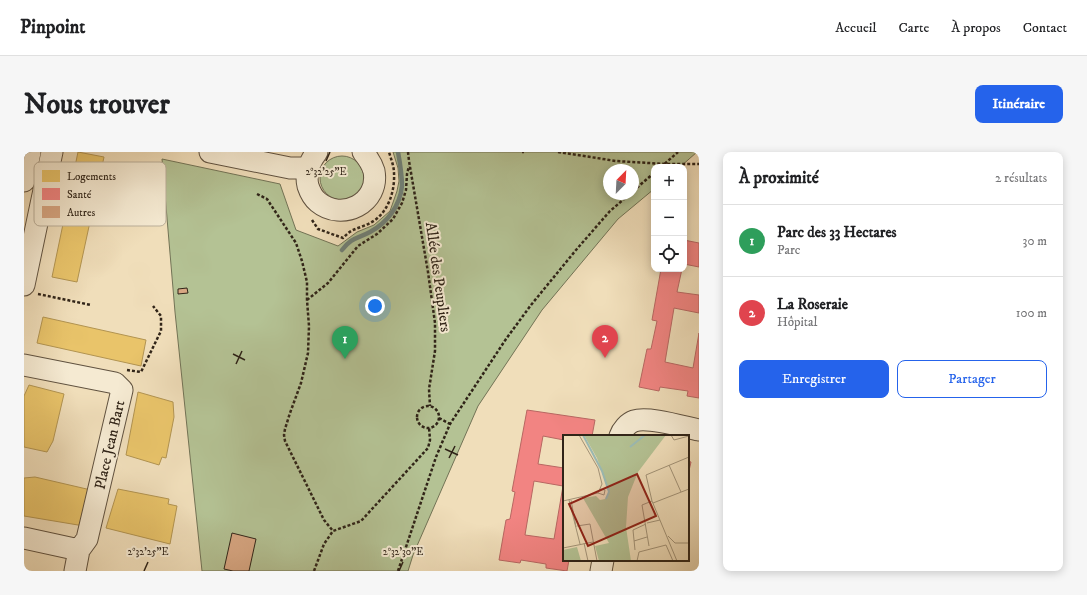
<!DOCTYPE html>
<html lang="fr">
<meta charset="utf-8">
<style>
:root{--surface:#fff;--page:#f6f6f6;--text:#202124;--muted:#757577;--line:#e0e0e0;--accent:#2563eb}
body{margin:0;font-family:"IM FELL DW Pica",serif;background:var(--page);color:var(--text)}
.controls{position:absolute;right:12px;top:12px;display:grid;overflow:hidden;border-radius:8px;box-shadow:0 2px 10px #0003}
.controls button{width:36px;height:36px;display:grid;place-items:center;padding:0;border:0;border-bottom:1px solid var(--line);background:var(--surface);color:var(--text);font:20px sans-serif}
.compass{position:absolute;left:579px;top:12px;width:36px;height:36px;border-radius:50%;background:var(--surface);box-shadow:0 2px 10px #0003;rotate:24deg}
.you{position:absolute;left:351px;top:154px;width:14px;height:14px;margin:-10px;border:3px solid #fff;border-radius:50%;background:#1a73e8;box-shadow:0 0 0 6px #1a73e833}
.badge{display:grid;place-items:center;width:26px;height:26px;border-radius:50%;background:var(--accent);color:#fff;font-size:13px;font-weight:700}
.pin{position:absolute;translate:-50% -33px;filter:drop-shadow(0 1px 2px #0008)}
.pin::after{content:'';position:absolute;top:21px;width:14px;height:12px;background:inherit;clip-path:polygon(0 0,100% 0,50% 100%)}
.list{margin:0;padding:0;list-style:none}
h2{display:flex;justify-content:space-between;align-items:center;height:52px;margin:0;padding:0 16px;font-size:17px}
h2 small{font-size:13px;font-weight:400;color:var(--muted)}
.list li{display:grid;grid-template-columns:26px 1fr auto;gap:12px;align-items:center;box-sizing:border-box;height:72px;padding:0 16px;border-top:1px solid var(--line)}
.list b{display:block;font-size:15px;white-space:nowrap}
.list p{margin:0;font-size:13px;white-space:nowrap;color:var(--muted)}
.list em{font-size:13px;font-style:normal;color:var(--muted)}
.actions{display:flex;gap:8px;padding:12px 16px}
.actions a{flex:1;padding:9px 0;border:1px solid var(--accent);border-radius:8px;text-align:center;font-size:14px;color:var(--accent)}
.actions .main{background:var(--accent);color:#fff}
.icon{flex:none;width:22px;height:22px;fill:none;stroke:currentColor;stroke-width:2;stroke-linecap:round;stroke-linejoin:round}
.map{position:relative;flex:none;width:675px;height:419px;overflow:hidden;border-radius:8px}
header{display:flex;align-items:center;gap:24px;box-sizing:border-box;height:56px;padding:0 20px;background:var(--surface);border-bottom:1px solid var(--line)}
header strong{font-size:19px}
nav{display:flex;gap:22px;margin-inline-start:auto;font-size:14px}
.intro{display:flex;align-items:center;justify-content:space-between;box-sizing:border-box;height:96px;padding:0 24px}
h1{margin:0;font-size:28px}
.button{padding:10px 18px;border-radius:8px;background:var(--accent);color:#fff;font-size:14px;font-weight:700}
main{display:flex;gap:24px;padding:0 24px}
aside{flex:1;background:var(--surface);border-radius:8px;box-shadow:0 2px 10px #0003}
.map>svg:first-child{display:block}
.green{fill:#b4c294;stroke:#727356;fill-rule:evenodd}
.homes{fill:#e9c46a;stroke:#b29451}
.health{fill:#f28482;stroke:#b86762;fill-rule:evenodd}
.lines{fill:none;stroke-linecap:round;stroke-linejoin:round}
.stream{stroke:#707f76;stroke-width:4.5}
.building{fill:#d8a783;stroke:#302418}
.minor-casing{stroke:#605240;stroke-width:23}
.path{stroke:#302418;stroke-width:2.5;stroke-dasharray:3 2;stroke-linecap:butt}
.minor{stroke:#f5ead2;stroke-width:21}
.ticks{fill:none;stroke:#302418;stroke-width:1.5}
.labels{text-anchor:middle;dominant-baseline:central;stroke-width:4;stroke-linejoin:round;paint-order:stroke}
.street-label{font-size:15px;fill:#302418;stroke:#f5ead2}
.inset-river{fill:none;stroke:#9bbbb5;stroke-width:2}
.inset-road{fill:none;stroke:#a39479;stroke-width:1}
.view{fill:#8f2418;fill-opacity:0.15;stroke:#8f2418;stroke-width:2}
.inset-edge{fill:none;stroke:#302418;stroke-width:2}
.key{fill:#f5ead2;stroke:#baaf9a;stroke-width:1}
.key-label{font-size:11px;fill:#302418}
.ticks-label{font-size:10px;text-anchor:middle;fill:#302418;stroke:#f5ead2;stroke-width:4;stroke-linejoin:round;paint-order:stroke}
</style>
<header>
<strong>Pinpoint</strong>
<nav><a>Accueil</a><a>Carte</a><a>À propos</a><a>Contact</a></nav>
</header>
<div class="intro"><h1>Nous trouver</h1><a class="button">Itinéraire</a></div>
<main>
<div class="map">
<svg width="675" height="419" viewBox="0 0 675 419">
<rect width="100%" height="100%" fill="#f0deba"/>
<filter id="stains"><feTurbulence type="fractalNoise" baseFrequency=".005" numOctaves="4"/><feColorMatrix values="0 0 0 0 .2 0 0 0 0 .09 0 0 0 0 .02 0 0 0 .5 -.17"/></filter>
<radialGradient id="worn" r=".72"><stop offset=".6" stop-color="#630" stop-opacity="0"/><stop offset="1" stop-color="#630" stop-opacity=".3"/></radialGradient>
<path class="green" d="M369,0H673L656,15H630V37L594,67L518,158L454,254L389,403L384,419H178L151,160L138,7L256,32L272,78L314,94L333,80L350,73L366,59L373,39L375,29L374,16ZM585,18H609V42H585Z
M296 26a22 22 0 1 1 44 0a22 22 0 1 1-44 0Z"/>
<path class="homes" d="M54,0L80,5L53,130L28,125Z
M19,165L122,188L117,214L13,191Z
M5,233L40,242L29,289L23,300L0,295V244Z
M114,240L149,250L150,265L142,306L138,305L135,313L102,303Z
M11,325L67,338L60,374L0,364V326Z
M94,337L145,347L144,352L153,354L146,392L82,376Z"/>
<path class="health" d="M660,88L675,91V115L660,112Z
M637,117H658L653,140L675,143V161L650,156L641,210L669,216L675,181V246L663,244L664,239L636,235L635,239L615,235L623,197H627L633,169L628,168Z
M503,258L571,268L568,284H540V288L519,284L514,312L540,316V408H545L543,419L522,416V412L497,408L496,411L475,408L482,368L486,367L491,340L488,339ZM510,329L539,334L530,387L501,383Z
M664,309L667,310L664,323Z"/>
<g class="lines">
<path class="stream" d="M318,98C328,85 333,87 346,80C363,71 376,54 378,34C378,23 376,11 374,0"/>
</g>
<path class="building" d="M163,136L164,141L154,142V137Z
M208,381L232,387L225,419H209L200,417Z"/>
<g class="lines">
<defs>
<path id="minor" d="M186,0L266,16H284
M293,0C285,10 281,21 284,34C286,40 289,46 294,50C318,70 356,51 350,19C348,12 344,6 339,0
M0,29L6,0
M0,133L28,0
M0,213L91,231L98,238L63,387L55,398L51,419
M596,284C598,278 604,271 610,269C624,264 660,275 675,278
M0,386L55,398
M577,419L579,408"/>
</defs>
<use href="#minor" class="minor-casing"/>
<path class="path" d="M384,0L385,9L404,120L411,171V199L405,237L406,254
M498,0H500
M534,0L592,9L641,12H675
M637,15L654,0
M609,39L630,21
M233,42L243,47L272,91L278,109L283,130V148L285,174L284,201L277,231L266,261L261,277L260,283L261,289L300,368L309,379
M288,68L294,77L319,86C322,83 325,80 329,78C336,75 344,73 351,68C365,58 371,38 370,21C370,14 367,7 365,0
M14,142L67,153
M283,148L304,131L334,94L353,82L369,67L378,51L382,38L383,22L385,14
M103,218L117,220L137,179V164L129,154
M393 265a11 11 0 1 1 22 0a11 11 0 1 1-22 0Z
M415,266L426,272
M290,419L300,392L309,379L337,369L404,296L406,288L405,275
M374,419L412,305L426,272L482,187L507,153L552,98L586,59L606,42"/>
<use href="#minor" class="minor"/>
</g>
<path class="ticks" d="M302,9L306,0M209,202L221,208M212,212L218,199M421,297L434,303M425,306L431,294M120,419L124,410M375,419L379,410"/>
<g class="labels">
<g class="street-label">
<text transform="translate(414 125) rotate(82)">Allée des Peupliers</text>
<text transform="translate(86 293) rotate(-77)">Place Jean Bart</text>
</g>
</g>
<g transform="translate(539 283)">
<rect width="126" height="126" fill="#f0deba"/>
<path d="M21,0H103L75,37L65,62L63,92L68,126H36L32,111L46,108L20,63L33,61L37,65L42,64L46,58L34,23ZM14,112L18,126H0V115Z" fill="#b4c294"/>
<path class="inset-river" d="M20,0L39,36L46,57L43,64M67,12L82,0"/>
<path class="inset-road" d="M16,0L35,33L39,49L35,58L41,60L42,55L37,54M108,0L111,5L126,1M106,30L118,57M6,65L17,109M8,65L13,92M0,66L35,58M90,68L126,54M84,88L97,85M14,91L27,89L34,126M105,101L112,108H126M71,106L84,102M21,108L25,126M86,111L79,70L89,66M0,113L30,107M72,115L70,95L83,89M74,126L76,117L103,110L110,126M114,126L89,66L83,40L126,22"/>
<path class="view" d="M74,39L93,81L25,111L6,69Z"/>
<rect width="126" height="126" class="inset-edge"/>
</g>
<rect x="10" y="10" width="132" height="64" rx="6" class="key"/>
<rect x="18" y="18" width="18" height="12" fill="#e9c46a"/>
<rect x="18" y="36" width="18" height="12" fill="#f28482"/>
<rect x="18" y="54" width="18" height="12" fill="#d8a783"/>
<g class="key-label">
<text x="43" y="28">Logements</text>
<text x="43" y="46">Santé</text>
<text x="43" y="64">Autres</text>
</g>
<g class="ticks-label">
<text x="302" y="23">2°32'25"E</text>
<text x="124" y="403">2°32'25"E</text>
<text x="379" y="403">2°32'30"E</text>
</g>
<rect width="100%" height="100%" filter="url(#stains)"/>
<rect width="100%" height="100%" fill="url(#worn)"/>
</svg>
<div class="controls">
<button>+</button>
<button>−</button>
<button><svg class="icon" aria-label="locate" viewBox="0 0 24 24"><circle cx="12" cy="12" r="6"/><path d="M12 2v4M12 18v4M2 12h4M18 12h4"/></svg></button>
</div>
<svg class="compass" viewBox="-18 -18 36 36"><path d="M0-13l5 13h-10z" fill="#e53935"/><path d="M0 13l5-13h-10z" fill="#757577"/></svg>
<div class="you"></div>
<div class="pin badge" style="left:321px;top:207px;background:#2e9e5b">1</div>
<div class="pin badge" style="left:581px;top:206px;background:#e0444e">2</div>
</div>
<aside>
<h2>À proximité<small>2 résultats</small></h2>
<ul class="list">
<li><span class="badge" style="background:#2e9e5b">1</span><div><b>Parc des 33 Hectares</b><p>Parc</p></div><em>30 m</em></li>
<li><span class="badge" style="background:#e0444e">2</span><div><b>La Roseraie</b><p>Hôpital</p></div><em>100 m</em></li>
</ul>
<div class="actions"><a class="main">Enregistrer</a><a>Partager</a></div>
</aside>
</main>
